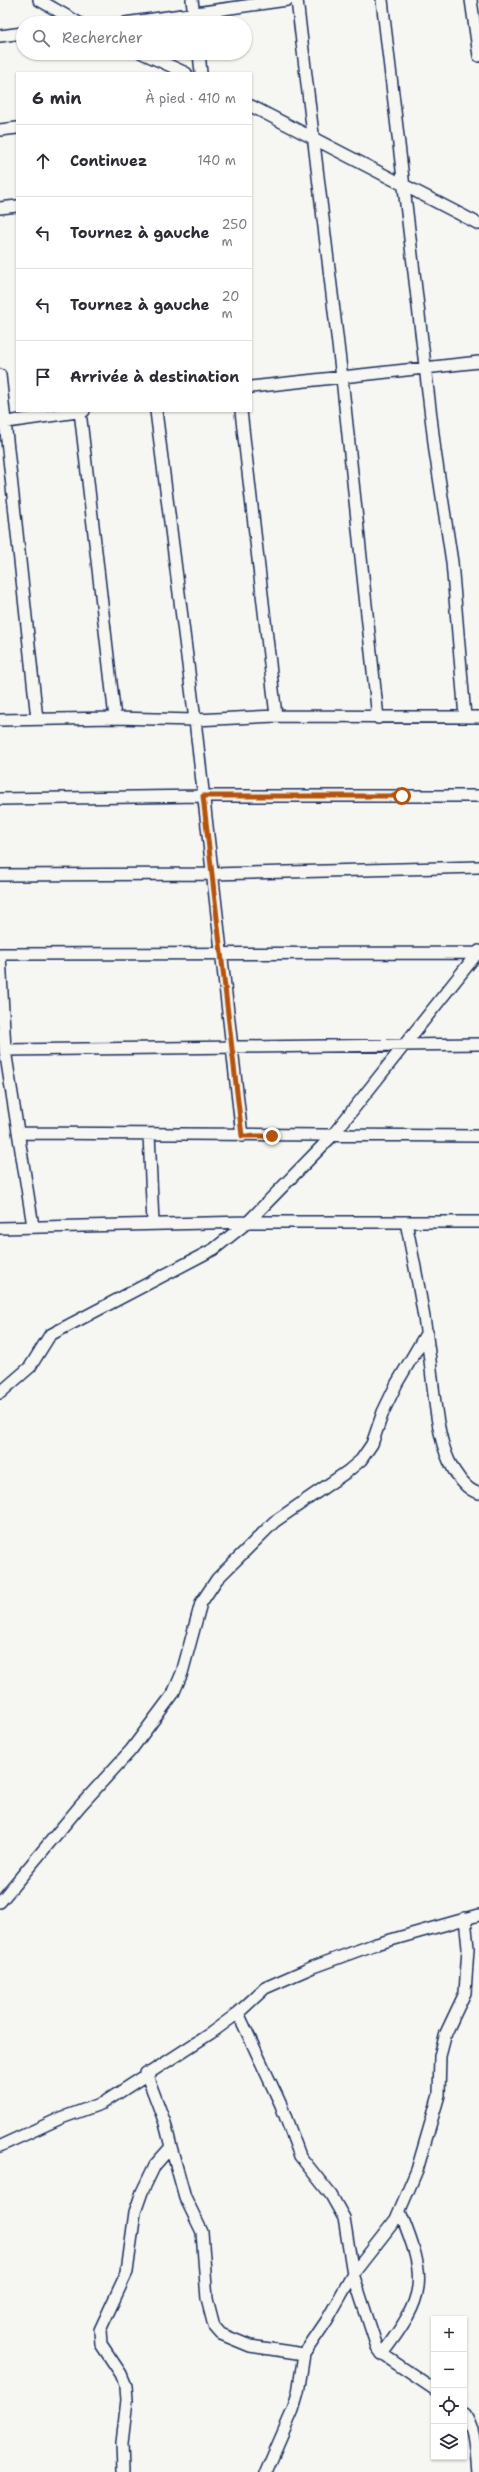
<!DOCTYPE html>
<html lang="fr">
<meta charset="utf-8">
<style>
:root{--surface:#fff;--page:#f2f2f3;--text:#2b2b33;--muted:#7c7c81;--line:#e1e1e2}
body{margin:0;font-family:"Shantell Sans",sans-serif;background:var(--page);color:var(--text)}
.controls{position:absolute;right:12px;bottom:12px;display:grid;overflow:hidden;border-radius:0px;box-shadow:0 1px 3px #0004}
.controls button{width:36px;height:36px;display:grid;place-items:center;padding:0;border:0;border-bottom:1px solid var(--line);background:var(--surface);color:var(--text);font:20px sans-serif}
.stop{position:absolute;width:12px;height:12px;margin:-9px;border:3px solid #b45309;border-radius:50%;background:#fff}
.stop.end{background:#b45309;border-color:#fff;box-shadow:0 1px 4px #0008}
.list{margin:0;padding:0;list-style:none}
h2{display:flex;justify-content:space-between;align-items:center;height:52px;margin:0;padding:0 16px;font-size:17px}
h2 small{font-size:13px;font-weight:400;color:var(--muted)}
.list li{display:grid;grid-template-columns:26px 1fr auto;gap:12px;align-items:center;box-sizing:border-box;height:72px;padding:0 16px;border-top:1px solid var(--line)}
.list b{display:block;font-size:15px;white-space:nowrap}
.list em{font-size:13px;font-style:normal;color:var(--muted)}
.icon{flex:none;width:22px;height:22px;fill:none;stroke:currentColor;stroke-width:2;stroke-linecap:round;stroke-linejoin:round}
.map{position:relative;flex:none;width:479px;height:2472px;overflow:hidden}
.search{position:absolute;background:var(--surface);box-shadow:0 1px 3px #0004;left:16px;top:16px;width:236px;height:44px;display:flex;align-items:center;gap:10px;box-sizing:border-box;padding:0 14px;border-radius:22px;color:var(--muted);font-size:15px}
.panel{position:absolute;background:var(--surface);box-shadow:0 1px 3px #0004;left:16px;top:72px;width:236px;height:340px;border-radius:0px}
.map>svg:first-child{display:block}
.lines{fill:none;stroke-linecap:round;stroke-linejoin:round}
.minor-casing{stroke:#1b2f5e;stroke-width:14}
.minor{stroke:#f6f6f2;stroke-width:11}
.route{stroke:#b45309;stroke-width:5}
</style>
<div class="map">
<svg width="479" height="2472" viewBox="0 0 479 2472">
<rect width="100%" height="100%" fill="#f6f6f2"/>
<filter id="ink" filterUnits="userSpaceOnUse"><feTurbulence type="fractalNoise" baseFrequency=".025" numOctaves="2"/><feDisplacementMap in="SourceGraphic" scale="8" xChannelSelector="R" yChannelSelector="G"/><feConvolveMatrix kernelMatrix="1 2 1 2 8 2 1 2 1" color-interpolation-filters="sRGB"/></filter>
<g filter="url(#ink)">
<g class="lines">
<defs>
<path id="minor" d="M39,0L79,23
M192,0L195,23
M297,0L342,378L378,718
M382,0L435,451L452,562L465,717
M471,0L479,56
M125,23L287,0
M0,36L23,33
M142,53L186,73
M199,53L201,73
M251,106L479,224
M0,130L17,128
M0,208L17,206
M0,375L37,719
M251,387L479,362
M80,411L115,718
M156,411L195,720L242,1136
M241,411L276,716
M0,423L84,411
M0,720L115,718L195,720L276,716L479,717
M0,799L203,796H479
M0,875L212,874L479,867
M0,954L479,953
M0,955L5,1050L33,1226
M5,1050L479,1044
M19,1133L479,1136
M149,1134L153,1223
M406,1222C414,1263 423,1304 428,1345C433,1378 435,1431 449,1461C454,1472 466,1491 479,1493
M0,1228L248,1222H479
M0,1393L30,1367L50,1335L214,1249L248,1222L332,1136L479,951
M0,1902L80,1806L131,1750L173,1694L182,1673L201,1603L217,1579L274,1522L348,1471L361,1460L372,1444L383,1412L397,1383L427,1332
M238,2013L281,2105L300,2156L331,2195L344,2218L353,2274L377,2347L382,2354L434,2389
M0,2146L61,2118L103,2103L211,2033L238,2013L265,1988L313,1967L373,1945L479,1915
M171,2147L185,2197L202,2232L207,2299L214,2326L221,2334L250,2346L304,2354
M382,2354C426,2296 428,2280 400,2212
M464,2414C476,2430 475,2452 477,2472
M123,2472L122,2443L127,2400L126,2386L121,2374L101,2344L100,2330L127,2272L135,2212L142,2192L155,2165L171,2147L165,2123L146,2073
M266,2472L293,2410L298,2393L304,2354L327,2320L353,2274L396,2219L417,2170L439,2095L440,2056L446,2033L465,1993L468,1948L465,1918"/>
</defs>
<use href="#minor" class="minor-casing"/>
<use href="#minor" class="minor"/>
</g>
</g>
<g class="lines" filter="url(#ink)">
<path class="route" d="M272,1136H242L203,796H402"/>
</g>
</svg>
<div class="controls">
<button>+</button>
<button>−</button>
<button><svg class="icon" aria-label="locate" viewBox="0 0 24 24"><circle cx="12" cy="12" r="6"/><path d="M12 2v4M12 18v4M2 12h4M18 12h4"/></svg></button>
<button><svg class="icon" aria-label="layers" viewBox="0 0 24 24"><path d="M12 4l9 5-9 5-9-5zM3 14l9 5 9-5"/></svg></button>
</div>
<div class="stop" style="left:402px;top:796px"></div>
<div class="stop end" style="left:272px;top:1136px"></div>
<div class="search"><svg class="icon" aria-label="search" viewBox="0 0 24 24"><circle cx="10" cy="10" r="6"/><path d="M15 15l6 6"/></svg>Rechercher</div>
<section class="panel">
<h2>6 min<small>À pied · 410 m</small></h2>
<ul class="list">
<li><svg class="icon" aria-label="ahead" viewBox="0 0 24 24"><path d="M12 20V5M6 11l6-6 6 6"/></svg><div><b>Continuez</b></div><em>140 m</em></li>
<li><svg class="icon" aria-label="left" viewBox="0 0 24 24"><path d="M17 20v-9H6M10 6l-5 5 5 5"/></svg><div><b>Tournez à gauche</b></div><em>250 m</em></li>
<li><svg class="icon" aria-label="left" viewBox="0 0 24 24"><path d="M17 20v-9H6M10 6l-5 5 5 5"/></svg><div><b>Tournez à gauche</b></div><em>20 m</em></li>
<li><svg class="icon" aria-label="arrive" viewBox="0 0 24 24"><path d="M6 21V4h12l-3 4 3 4H6"/></svg><div><b>Arrivée à destination</b></div></li>
</ul>
</section>
</div>
